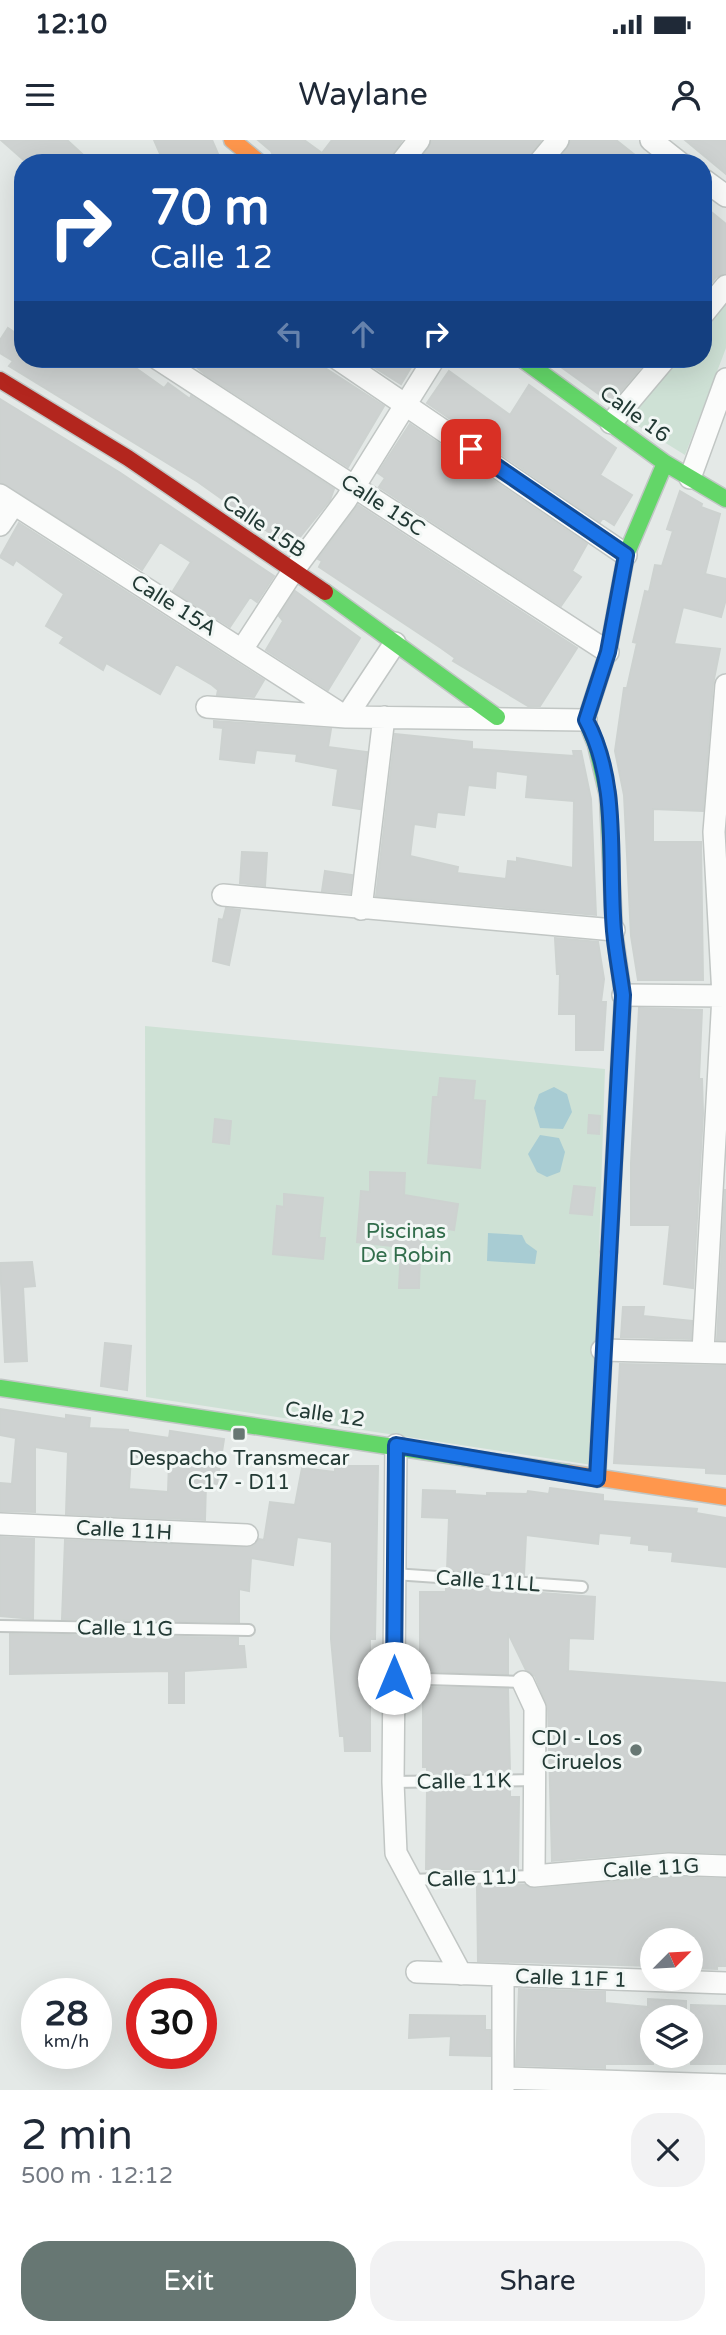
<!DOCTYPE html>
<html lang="en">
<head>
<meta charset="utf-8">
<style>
	body { margin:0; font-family:"Varela Round",sans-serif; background:#f2f2f3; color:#1f2937; height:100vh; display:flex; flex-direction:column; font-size:26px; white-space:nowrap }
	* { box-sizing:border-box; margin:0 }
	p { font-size:23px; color:#747a83 }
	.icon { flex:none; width:38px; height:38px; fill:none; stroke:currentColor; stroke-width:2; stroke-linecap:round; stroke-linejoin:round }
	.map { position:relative; height:1950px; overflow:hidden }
	.sheet { display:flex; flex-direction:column; background:#fff; flex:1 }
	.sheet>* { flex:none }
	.top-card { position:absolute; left:14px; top:14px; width:698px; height:214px; border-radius:28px; box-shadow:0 7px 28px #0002; background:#1a4fa0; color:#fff; overflow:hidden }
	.needle { width:46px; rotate:66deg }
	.buttons { position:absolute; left:640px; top:1788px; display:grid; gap:14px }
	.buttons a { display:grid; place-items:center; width:63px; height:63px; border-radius:50%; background:#fff; box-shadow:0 7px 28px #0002; font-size:35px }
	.speed { position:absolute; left:21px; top:1838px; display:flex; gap:14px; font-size:35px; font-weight:700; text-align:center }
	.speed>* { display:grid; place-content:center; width:91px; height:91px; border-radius:50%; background:#fff; box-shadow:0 7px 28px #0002; line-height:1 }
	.speed small { font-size:18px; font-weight:400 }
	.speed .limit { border:10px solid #d22; background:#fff; color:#111 }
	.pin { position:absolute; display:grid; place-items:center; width:60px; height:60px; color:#fff; margin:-30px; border-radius:14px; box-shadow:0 4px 10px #0006 }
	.me { position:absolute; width:77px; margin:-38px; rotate:0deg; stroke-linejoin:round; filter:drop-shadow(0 0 5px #0008) }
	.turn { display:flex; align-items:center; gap:24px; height:147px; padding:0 21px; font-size:32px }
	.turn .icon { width:91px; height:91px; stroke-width:2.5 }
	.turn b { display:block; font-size:49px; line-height:60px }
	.lanes { display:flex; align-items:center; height:66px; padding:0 21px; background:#0003; justify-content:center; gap:35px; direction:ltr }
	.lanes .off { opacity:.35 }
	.round { display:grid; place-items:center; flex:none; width:74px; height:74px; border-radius:28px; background:#f2f2f3 }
	.overview { display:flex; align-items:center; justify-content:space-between; height:119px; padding:0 21px }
	h1 { font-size:42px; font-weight:600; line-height:52px }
	.action { display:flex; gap:14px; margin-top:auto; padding:14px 21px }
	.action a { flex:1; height:80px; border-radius:28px; background:#677773; color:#fff; font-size:28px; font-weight:600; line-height:80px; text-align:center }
	.action a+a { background:#f2f2f3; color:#1f2937 }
	.status { display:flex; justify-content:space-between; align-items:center; height:49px; padding:0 35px; background:#fff; direction:ltr }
	.status svg { height:19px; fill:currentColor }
	header { display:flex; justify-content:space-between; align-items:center; height:91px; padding:0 21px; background:#fff; font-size:32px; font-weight:600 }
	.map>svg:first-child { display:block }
	.green { fill:#cee1d5 }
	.water { fill:#a8ccd3 }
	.building { fill:#ced2d1; stroke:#cdd2d0; stroke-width:2; fill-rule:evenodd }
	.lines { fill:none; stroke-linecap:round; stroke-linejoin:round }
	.lane-casing { stroke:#c1c6c4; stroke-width:14 }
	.street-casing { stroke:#c1c6c4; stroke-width:24 }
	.fast-casing { stroke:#c0c6c4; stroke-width:19 }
	.slow-casing { stroke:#c0c6c4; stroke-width:19 }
	.jam-casing { stroke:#c0c6c4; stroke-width:19 }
	.lane { stroke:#fbfcfb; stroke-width:10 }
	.street { stroke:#fbfcfb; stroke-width:21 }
	.fast { stroke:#63d668; stroke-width:16 }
	.slow { stroke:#ff974d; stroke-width:16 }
	.jam { stroke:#b3261e; stroke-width:16 }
	.route-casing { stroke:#114b97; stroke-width:18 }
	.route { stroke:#1a73e8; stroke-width:12 }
	.poi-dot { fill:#677773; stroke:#f2f7f5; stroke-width:2.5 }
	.labels { text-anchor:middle; stroke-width:6; stroke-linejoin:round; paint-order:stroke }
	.street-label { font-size:21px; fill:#233a35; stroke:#f2f7f5 }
	.park-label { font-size:21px; fill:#316d4b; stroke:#f2f7f5 }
	.poi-label { font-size:21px; fill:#233a35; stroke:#f2f7f5 }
</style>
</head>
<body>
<div class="status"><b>12:10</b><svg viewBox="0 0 49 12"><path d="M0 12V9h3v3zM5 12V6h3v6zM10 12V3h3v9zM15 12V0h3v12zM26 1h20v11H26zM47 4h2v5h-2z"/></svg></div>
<header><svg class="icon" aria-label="menu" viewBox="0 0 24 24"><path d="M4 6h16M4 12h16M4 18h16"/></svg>Waylane<svg class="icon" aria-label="person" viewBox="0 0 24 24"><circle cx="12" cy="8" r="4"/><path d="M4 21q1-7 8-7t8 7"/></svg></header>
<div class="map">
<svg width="726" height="1950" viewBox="0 0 726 1950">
	<rect width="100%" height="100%" fill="#e4e9e7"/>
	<path class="green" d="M 726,156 L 726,208 L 685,315 L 622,276 L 672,219 L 704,219 L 704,182 Z
		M 145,886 L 605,929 L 592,1325 L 146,1257 Z"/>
	<path class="water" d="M 554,947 L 567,954 L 572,972 L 563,989 L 540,988 L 534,968 L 539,954 Z
		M 540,995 L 559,998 L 565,1012 L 560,1032 L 547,1037 L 537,1032 L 528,1014 Z
		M 488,1093 L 522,1095 L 526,1103 L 537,1111 L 535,1124 L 487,1121 Z"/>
	<path class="building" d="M 1,0 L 67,0 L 92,23 L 27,23 Z
		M 154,0 L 212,0 L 222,23 L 164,23 Z
		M 258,0 L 304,0 L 322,13 L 332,0 L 402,0 L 388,23 L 277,23 L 271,11 Z
		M 432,0 L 541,0 L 526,23 L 418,23 Z
		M 571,0 L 616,0 L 645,23 L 556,23 Z
		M 685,0 L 726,0 L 726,34 Z
		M 704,66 L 726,84 L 726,133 L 716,137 L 704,153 Z
		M 8,188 L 23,198 L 23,219 L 123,219 L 164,248 L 168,243 L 190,259 L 191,256 L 334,349 L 330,360 L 291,408 L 198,342 L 9,226 L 13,221 L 0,213 L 0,200 Z
		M 187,219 L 311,219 L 384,266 L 348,327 L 206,235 Z
		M 361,219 L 416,219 L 401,244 Z
		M 550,219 L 648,219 L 611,263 Z
		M 449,231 L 510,275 L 529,245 L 616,308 L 600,335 L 632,355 L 614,385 L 603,378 L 600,382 L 427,263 Z
		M 0,259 L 119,332 L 274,436 L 257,462 L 250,457 L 230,487 L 173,451 L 191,422 L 160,402 L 142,430 L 0,342 Z
		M 410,284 L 587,404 L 572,431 L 581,437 L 561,466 L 379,347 L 385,338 L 378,333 Z
		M 680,351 L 702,364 L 701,367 L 720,374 L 705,434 L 726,439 L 726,459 L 721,477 L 683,467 L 674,504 L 720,509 L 713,544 L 703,671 L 653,669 L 653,702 L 701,702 L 703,840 L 638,840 L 631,796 L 624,655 L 615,611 L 624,548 L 627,548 L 637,503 L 633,502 L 645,451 L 649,452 L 655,425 L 662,426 L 673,391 L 667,389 Z
		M 358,365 L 577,508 L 540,566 L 528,566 L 453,521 L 455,518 L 441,508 L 319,427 L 322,421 L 318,419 Z
		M 19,383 L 264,540 L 254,557 L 217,555 L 218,550 L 212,545 L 176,524 L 160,554 L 106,523 L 103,530 L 60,503 L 64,497 L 46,486 L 64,454 L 16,420 L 13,425 L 0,417 Z
		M 295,451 L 360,498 L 328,550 L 266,510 L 283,481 L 279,476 Z
		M 214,581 L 331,589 L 328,607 L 367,612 L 360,669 L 333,665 L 338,629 L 296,621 L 297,614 L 256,610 L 254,623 L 220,619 L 223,588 L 214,587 Z
		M 395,594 L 472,602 L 472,609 L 574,616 L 573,611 L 581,611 L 591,659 L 596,775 L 376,756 ZM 496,631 L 528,635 L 526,657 L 574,661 L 573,728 L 517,718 L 517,722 L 508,721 L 506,739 L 457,733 L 458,727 L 410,716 L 414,684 L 435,687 L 437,672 L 464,675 L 468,645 L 495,648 Z
		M 242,712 L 267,713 L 265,746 L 240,743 Z
		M 325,731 L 352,735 L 350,753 L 322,751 Z
		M 226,768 L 240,770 L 229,825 L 213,821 L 219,779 L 223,780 Z
		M 555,798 L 598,802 L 604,839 L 601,862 L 606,862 L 603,910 L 576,910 L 576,874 L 559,874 L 560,834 L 557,834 Z
		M 639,868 L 702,870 L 699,939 L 702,939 L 703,974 L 693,1148 L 664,1144 L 670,1085 L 631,1085 L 631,1023 Z
		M 440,938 L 475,941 L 473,960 L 485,961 L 480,1028 L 428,1023 L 433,957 L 438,957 Z
		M 589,975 L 600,976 L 599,994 L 588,993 Z
		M 215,979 L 231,981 L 229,1004 L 213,1002 Z
		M 370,1032 L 405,1033 L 404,1055 L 458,1064 L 454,1090 L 421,1084 L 419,1148 L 399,1148 L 401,1107 L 357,1102 L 361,1051 L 370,1052 Z
		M 574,1046 L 595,1048 L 592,1075 L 570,1073 Z
		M 725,1049 L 726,1200 L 717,1200 Z
		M 284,1054 L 323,1058 L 319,1098 L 325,1098 L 323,1119 L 273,1114 L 277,1066 L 284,1067 Z
		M 32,1122 L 35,1146 L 23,1147 L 27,1221 L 5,1222 L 0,1123 Z
		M 623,1167 L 644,1167 L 643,1176 L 692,1181 L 691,1199 L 621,1197 Z
		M 105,1203 L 131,1206 L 127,1250 L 101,1246 Z
		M 620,1224 L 726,1226 L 725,1334 L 706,1333 L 706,1328 L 614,1323 Z
		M 0,1269 L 66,1279 L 66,1275 L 90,1278 L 89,1288 L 128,1290 L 128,1292 L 169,1298 L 170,1291 L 224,1299 L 217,1344 L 206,1342 L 205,1380 L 66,1374 L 68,1312 L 35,1307 L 35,1372 L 0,1371 L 0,1343 L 12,1344 L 16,1298 L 0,1295 ZM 131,1316 L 169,1322 L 168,1352 L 129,1349 Z
		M 335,1326 L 378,1326 L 375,1499 L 370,1499 L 370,1611 L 345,1611 L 344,1596 L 340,1596 L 331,1499 L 332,1402 L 297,1397 L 293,1425 L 251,1418 L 249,1451 L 239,1449 L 239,1482 L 62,1479 L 65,1400 L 252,1407 L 259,1399 L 264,1400 L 270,1362 L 295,1365 L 302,1328 L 335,1332 Z
		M 550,1348 L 603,1355 L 603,1361 L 697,1369 L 696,1373 L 726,1378 L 726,1427 L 672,1421 L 673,1412 L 649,1410 L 649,1405 L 631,1403 L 632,1396 L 599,1393 L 598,1404 L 526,1395 L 524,1435 L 447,1430 L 449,1378 L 422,1377 L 423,1350 L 455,1351 L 455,1354 L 487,1356 L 487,1353 L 527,1354 L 528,1351 L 549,1354 Z
		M 0,1397 L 34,1399 L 33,1479 L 0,1476 Z
		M 446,1446 L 595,1457 L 593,1499 L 569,1498 L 568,1531 L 726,1543 L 726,1713 L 668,1711 L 552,1721 L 548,1568 L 535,1536 L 526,1530 L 508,1493 L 508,1534 L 423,1531 L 423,1526 L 420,1526 L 420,1452 L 446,1452 Z
		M 10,1494 L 238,1498 L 238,1506 L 244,1506 L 246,1527 L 184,1531 L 184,1563 L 169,1563 L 169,1531 L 10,1534 Z
		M 423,1547 L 508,1549 L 510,1632 L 427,1634 L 427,1627 L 423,1627 Z
		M 510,1648 L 510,1657 L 519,1657 L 518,1729 L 426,1729 L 427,1649 Z
		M 669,1737 L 726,1739 L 726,1826 L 717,1826 L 717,1829 L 691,1828 L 691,1801 L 653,1801 L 652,1826 L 478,1821 L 477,1746 L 525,1745 L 535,1749 Z
		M 519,1849 L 605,1852 L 605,1863 L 648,1867 L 648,1859 L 686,1861 L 686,1878 L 653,1878 L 653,1924 L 605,1924 L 605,1928 L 516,1925 Z
		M 691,1865 L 726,1866 L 726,1924 L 691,1924 Z
		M 410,1875 L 485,1876 L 485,1890 L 490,1890 L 490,1916 L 450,1915 L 451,1896 L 409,1898 Z"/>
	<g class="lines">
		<defs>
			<path id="lane" d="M 394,1434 L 582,1447
				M 0,1486 L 249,1490
				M 394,1538 L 523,1542
				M 393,1642 L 536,1640
				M 409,1740 L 534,1736"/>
			<path id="street" d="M 651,0 L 680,23
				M 401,23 L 419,0
				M 539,23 L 558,0
				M 704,40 L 726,56
				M 704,173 L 726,146
				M 158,219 L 608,512
				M 338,219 L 626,415
				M 611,283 L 665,219
				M 690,338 L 726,239
				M 0,355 L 346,577 L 395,503
				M 0,385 L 14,364
				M 243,508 L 293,431 L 346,360 L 434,219
				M 207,567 L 346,577 L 586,580
				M 223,755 L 614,790
				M 361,769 L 384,577
				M 623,855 L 726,856
				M 602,1210 L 726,1213
				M 703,1211 L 723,856 L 714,692 L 726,545
				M 396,1305 L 393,1642 L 396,1713 L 461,1834
				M 0,1384 L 247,1395
				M 523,1542 L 535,1568 L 534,1736 L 669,1724 L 726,1726
				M 417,1832 L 726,1843
				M 504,1938 L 726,1945
				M 503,1950 L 503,1836"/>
			<path id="fast" d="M 522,219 L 665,323 L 726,359
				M 325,452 L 497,577
				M 609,1112 L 623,855 L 614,791 L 608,656 L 596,605 L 586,580 L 608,512 L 626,415 L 665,323
				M 0,1248 L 568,1333"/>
			<path id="slow" d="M 232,0 L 260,23
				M 568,1333 L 726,1357"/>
			<path id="jam" d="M 0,240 L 128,318 L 325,452
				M 597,1339 L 609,1112"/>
		</defs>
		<use href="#lane" class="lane-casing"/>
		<use href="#street" class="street-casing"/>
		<use href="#fast" class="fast-casing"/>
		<use href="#slow" class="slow-casing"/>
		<use href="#jam" class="jam-casing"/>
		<use href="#lane" class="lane"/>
		<use href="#street" class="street"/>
		<use href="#fast" class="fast"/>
		<use href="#slow" class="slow"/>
		<use href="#jam" class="jam"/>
	</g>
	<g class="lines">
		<defs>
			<path id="route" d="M 394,1538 L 396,1305 L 597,1339 L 623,855 C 620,833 616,812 614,791 C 608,721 620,643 586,580 L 608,512 L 626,415 L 471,309"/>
		</defs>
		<use href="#route" class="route-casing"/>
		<use href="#route" class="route"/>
	</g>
	<g class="poi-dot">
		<rect x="232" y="1287" width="14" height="14" rx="3.5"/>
		<circle cx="636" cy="1610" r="7"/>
	</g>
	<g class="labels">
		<g class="street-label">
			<text transform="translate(635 274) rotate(36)" y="7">Calle 16</text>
			<text transform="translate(383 365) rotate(33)" y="7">Calle 15C</text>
			<text transform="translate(264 386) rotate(34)" y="7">Calle 15B</text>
			<text transform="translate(174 465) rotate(32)" y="7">Calle 15A</text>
			<text transform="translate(325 1274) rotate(8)" y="7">Calle 12</text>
			<text transform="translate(124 1390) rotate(3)" y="7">Calle 11H</text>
			<text transform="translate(488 1441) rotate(4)" y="7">Calle 11LL</text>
			<text transform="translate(125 1488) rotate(1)" y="7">Calle 11G</text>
			<text transform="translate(464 1641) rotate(-1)" y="7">Calle 11K</text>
			<text transform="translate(651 1728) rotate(-3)" y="7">Calle 11G</text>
			<text transform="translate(472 1738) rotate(-2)" y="7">Calle 11J</text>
			<text transform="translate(571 1838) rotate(2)" y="7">Calle 11F 1</text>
		</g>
		<g class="park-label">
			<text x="406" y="1098">Piscinas<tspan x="406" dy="24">De Robin</tspan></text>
		</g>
		<g class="poi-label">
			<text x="239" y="1325">Despacho Transmecar<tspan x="239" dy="24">C17 - D11</tspan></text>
			<text x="622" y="1605" text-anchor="end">CDI - Los<tspan x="622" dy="24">Ciruelos</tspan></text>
		</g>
	</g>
</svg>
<div class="buttons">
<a><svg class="needle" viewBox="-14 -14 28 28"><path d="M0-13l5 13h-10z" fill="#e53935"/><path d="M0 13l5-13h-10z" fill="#747a83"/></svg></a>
<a><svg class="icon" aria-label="layers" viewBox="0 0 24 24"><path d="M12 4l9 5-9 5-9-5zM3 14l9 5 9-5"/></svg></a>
</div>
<div class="speed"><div>28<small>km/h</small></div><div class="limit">30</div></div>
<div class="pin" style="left:471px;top:309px;background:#d93025"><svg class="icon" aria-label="arrive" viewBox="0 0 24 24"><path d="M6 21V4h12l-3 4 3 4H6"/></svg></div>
<svg class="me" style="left:394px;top:1538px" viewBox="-20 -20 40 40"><circle r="19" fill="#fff"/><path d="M0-13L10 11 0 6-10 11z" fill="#1a73e8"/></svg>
<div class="top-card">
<div class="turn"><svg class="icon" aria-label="right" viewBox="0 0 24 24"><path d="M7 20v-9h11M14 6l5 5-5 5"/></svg><div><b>70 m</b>Calle 12</div></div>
<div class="lanes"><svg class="icon off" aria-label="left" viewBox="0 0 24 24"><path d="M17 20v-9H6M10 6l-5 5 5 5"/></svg><svg class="icon off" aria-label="ahead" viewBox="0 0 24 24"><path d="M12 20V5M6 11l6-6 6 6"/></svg><svg class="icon" aria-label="right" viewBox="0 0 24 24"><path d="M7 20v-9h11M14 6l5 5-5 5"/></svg></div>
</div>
</div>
<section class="sheet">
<div class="overview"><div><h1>2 min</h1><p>500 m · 12:12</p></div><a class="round"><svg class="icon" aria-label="close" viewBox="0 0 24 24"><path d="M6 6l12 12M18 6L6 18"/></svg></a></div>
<div class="action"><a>Exit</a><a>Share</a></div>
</section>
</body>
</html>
